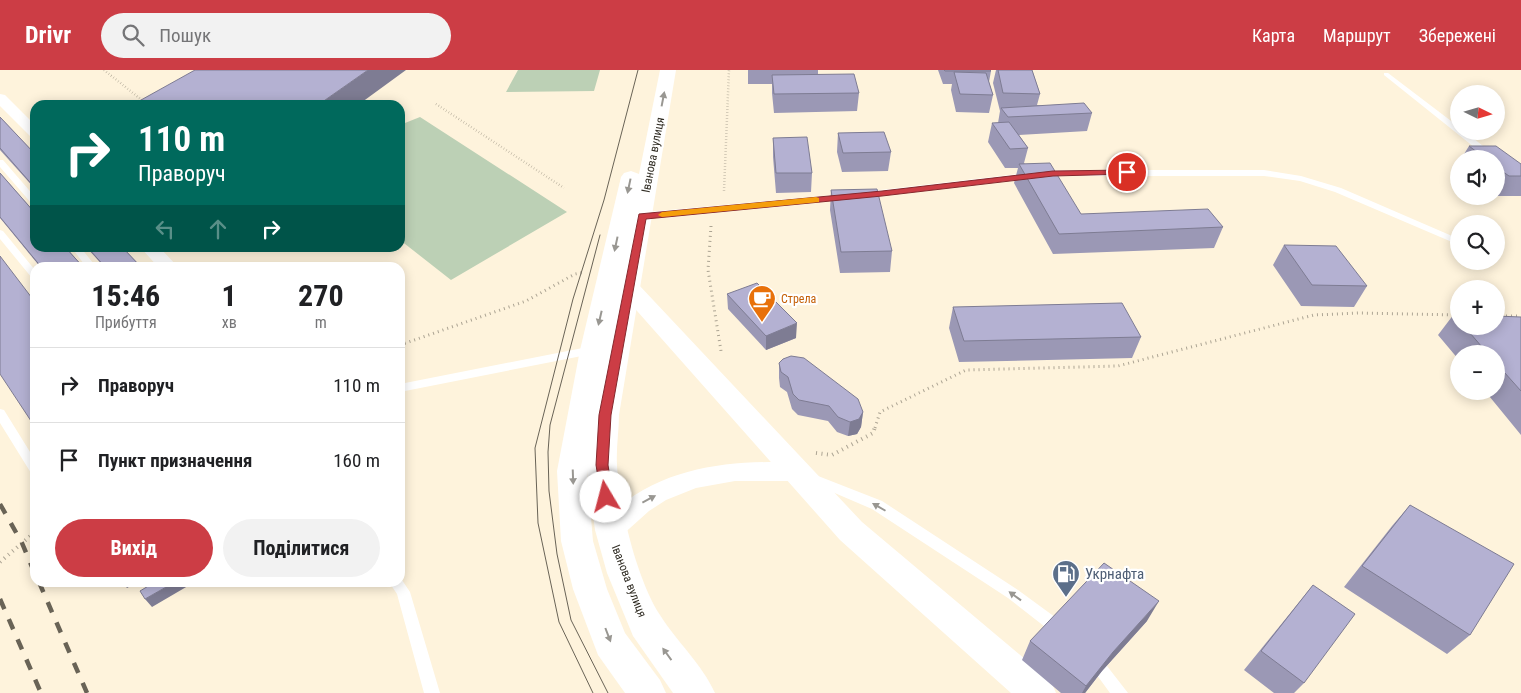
<!DOCTYPE html>
<html lang="uk">
<head>
<meta charset="utf-8">
<style>
	body { margin:0; font-family:"Roboto Condensed",sans-serif; background:#f2f2f2; color:#202124; height:100vh; display:flex; flex-direction:column; font-size:19px; white-space:nowrap }
	* { box-sizing:border-box; margin:0 }
	p { font-size:16px; color:#757577 }
	.icon { flex:none; width:28px; height:28px; fill:none; stroke:currentColor; stroke-width:2; stroke-linecap:round; stroke-linejoin:round }
	.map { position:relative; flex:1; overflow:hidden }
	.details { position:absolute; left:30px; top:192px; width:375px; height:325px; display:flex; flex-direction:column; background:#fff; border-radius:15px; box-shadow:0 2px 12px #0003 }
	.details>* { flex:none }
	.hud { position:absolute; left:30px; top:30px; width:375px; height:152px; border-radius:15px; box-shadow:0 2px 12px #0003; background:#00695c; color:#fff; overflow:hidden }
	.needle { width:32px; rotate:95deg }
	.tools { position:absolute; left:1450px; top:15px; display:grid; gap:10px }
	.tools a { display:grid; place-items:center; width:55px; height:55px; border-radius:50%; background:#fff; box-shadow:0 2px 12px #0003; font-size:25px }
	.pin { position:absolute; display:grid; place-items:center; width:42px; height:42px; color:#fff; margin:-21px; border:2px solid #fff; border-radius:50%; box-shadow:0 1px 5px #0007 }
	.me { position:absolute; width:55px; margin:-28px; rotate:352deg; stroke-linejoin:round; filter:drop-shadow(0 0 4px #0008) }
	.turn { display:flex; align-items:center; gap:18px; height:105px; padding:0 25px; font-size:22px }
	.turn .icon { width:65px; height:65px; stroke-width:2.5 }
	.turn b { display:block; font-size:35px; line-height:42px }
	.lanes { display:flex; align-items:center; height:48px; padding:0 25px; background:#0003; justify-content:center; gap:25px; direction:ltr }
	.lanes .off { opacity:.35 }
	.eta { display:flex; justify-content:space-evenly; align-items:center; height:85px; text-align:center }
	.eta b { font-size:30px; font-weight:700; line-height:35px }
	.primary-button { display:flex; gap:10px; margin-top:auto; padding:10px 25px }
	.primary-button a { flex:1; height:58px; border-radius:30px; background:#cc3d45; color:#fff; font-size:20px; font-weight:700; line-height:58px; text-align:center }
	.primary-button a+a { background:#f2f2f2; color:#202124 }
	ul { padding:0; list-style:none }
	li { display:flex; align-items:center; gap:15px; height:75px; padding:0 25px; border-top:1px solid #e0e0e0 }
	li div { flex:1 }
	li b { display:block; font-size:19px }
	li em { font-style:normal }
	header { display:flex; align-items:center; gap:30px; box-sizing:border-box; height:70px; padding:0 25px; background:#cc3d45; color:#fff }
	header strong { font-size:24px }
	nav { display:flex; gap:28px; margin-inline-start:auto; font-size:18px }
	.search { width:350px; height:45px; background:#f2f2f2; display:flex; align-items:center; gap:12px; box-sizing:border-box; padding:0 18px; border-radius:28px; color:#757577; font-size:19px }
	.map>svg:first-child { display:block }
	.green { fill:#bcd0b5 }
	.lines { fill:none; stroke-linecap:round; stroke-linejoin:round }
	.path-far2 { stroke:#aca493; stroke-width:2.5; stroke-dasharray:0.5 2.5; stroke-linecap:butt }
	.path-far1 { stroke:#aca493; stroke-width:3; stroke-dasharray:1 4; stroke-linecap:butt }
	.path { stroke:#aca493; stroke-width:4; stroke-dasharray:1 4.5; stroke-linecap:butt }
	.service { fill:#fff; fill-rule:evenodd }
	.minor { fill:#fff; fill-rule:evenodd }
	.tertiary { fill:#fff; fill-rule:evenodd }
	.secondary { fill:#fff; fill-rule:evenodd }
	.tram { stroke:#696356; stroke-width:1 }
	.rail { stroke:#696356; stroke-width:4.5; stroke-dasharray:11 11; stroke-linecap:butt }
	.wall { fill:#9b98b5 }
	.shaded-wall { fill:#7e7c93 }
	.building { fill:#b4b1d2; stroke:#7e7c93 }
	.oneway { fill:#999792 }
	.route { fill:#cc3d45; stroke:#85282d }
	.slow { fill:#f59e0b }
	.labels { text-anchor:middle; stroke-width:4.5; stroke-linejoin:round; paint-order:stroke }
	.street-label { font-size:12px; fill:#332f26; stroke:#fff }
	.food-label { font-size:12px; fill:#c56008; stroke:#fff; text-anchor:start }
	.near-service-label { font-size:15px; fill:#4e5e75; stroke:#fff; text-anchor:start }
</style>
</head>
<body>
<header>
<strong>Drivr</strong>
<div class="search"><svg class="icon" aria-label="search" viewBox="0 0 24 24"><circle cx="10" cy="10" r="6"/><path d="M15 15l6 6"/></svg>Пошук</div>
<nav><a>Карта</a><a>Маршрут</a><a>Збережені</a></nav>
</header>
<div class="map">
<svg width="1521" height="623" viewBox="0 0 1521 623">
	<rect width="100%" height="100%" fill="#fef3dc"/>
	<path class="green" d="M 518,0 L 600,0 L 594,21 L 506,22 Z
		M 420,47 L 567,142 L 451,210 L 400,170 L 400,55 Z"/>
	<g class="lines">
		<path class="path-far2" d="M 104,0 L 143,31
			M 436,34 L 564,118
			M 724,121 L 729,0"/>
		<path class="path-far1" d="M 711,156 L 708,200 L 721,281
			M 1496,246 L 1521,246
			M 400,275 L 526,231 L 575,204 L 585,202
			M 875,358 L 880,342 L 966,300 L 1118,296 L 1314,245 L 1359,243 L 1459,245"/>
		<path class="path" d="M 816,383 L 832,385 L 873,363 L 875,357
			M 0,492 L 35,462"/>
		<path class="service" d="M 1384,3 L 1388,3 L 1459,57 L 1459,61 L 1464,61 L 1497,87 L 1497,91 L 1496,89 L 1489,89 L 1384,5 Z
			M 0,90 L 3,90 L 35,127 L 35,135 L 32,134 L 0,97 Z
			M 1053,100 L 1264,100 L 1301,106 L 1341,118 L 1459,169 L 1459,175 L 1335,122 L 1300,111 L 1264,106 L 1053,106 L 863,128 L 859,125 L 863,122 Z
			M 845,124 L 849,127 L 848,129 L 636,149 L 632,146 L 636,143 Z
			M 0,160 L 3,161 L 35,200 L 35,209 L 32,208 L 0,169 Z
			M 72,178 L 81,178 L 97,198 L 87,198 Z
			M 593,276 L 597,277 L 598,280 L 597,283 L 400,322 L 400,314 Z
			M 0,339 L 4,340 L 35,390 L 35,405 L 31,403 L 0,353 Z
			M 813,404 L 882,431 L 1018,520 L 1059,550 L 1061,555 L 1059,560 L 1054,562 L 1049,560 L 1008,528 L 872,439 L 809,412 L 807,409 L 809,406 Z
			M 400,507 L 410,522 L 440,623 L 424,623 L 397,524 L 389,512 L 400,512 Z
			M 1102,594 L 1107,596 L 1128,623 L 1110,623 L 1094,601 L 1097,596 Z"/>
		<path class="minor" d="M 0,24 L 5,25 L 35,55 L 35,67 L 30,66 L 0,36 Z
			M 141,178 L 160,178 L 179,198 L 159,198 Z
			M 775,392 L 796,393 L 804,396 L 808,402 L 804,408 L 796,411 L 735,411 L 696,418 L 666,430 L 649,441 L 620,467 L 611,470 L 602,467 L 598,460 C 603,450 611,444 619,437 C 663,400 720,392 775,392 Z"/>
		<path class="tertiary" d="M 630,212 L 638,214 L 862,452 L 1051,611 L 1056,623 L 1011,623 L 840,470 L 622,224 L 618,219 L 622,214 Z"/>
		<path class="secondary" d="M 660,0 L 676,0 L 619,345 C 619,361 616,378 617,395 C 619,436 637,510 660,545 C 677,572 702,594 715,623 L 673,623 L 633,566 L 607,503 L 595,460 L 587,400 L 593,471 L 607,519 L 625,563 L 660,610 L 666,623 L 625,623 L 598,585 L 573,519 L 561,471 L 557,401 L 580,280 L 621,107 L 624,103 L 631,101 L 639,104 Z"/>
		<path class="tram" d="M 600,165 L 550,355 L 548,382 L 549,421 L 557,484 L 571,550 L 608,623
			M 593,623 L 559,552 L 538,453 L 535,378 L 573,229 L 604,130 L 638,0"/>
		<path class="rail" d="M 0,434 L 22,473 L 35,504
			M 39,512 L 87,623
			M 0,529 L 41,623"/>
	</g>
	<path class="wall" d="M 748,0 L 818,0 L 818,4 L 859,23 L 857,41 L 774,43 L 772,23 L 772,14 L 748,14 Z
		M 938,0 L 990,0 L 991,1 L 989,12 L 993,25 L 989,43 L 956,42 L 951,20 L 952,14 L 943,14 Z
		M 996,0 L 1032,0 L 1040,24 L 1037,35 L 1092,43 L 1087,61 L 1019,65 L 1028,78 L 1024,93 L 1081,144 L 1223,157 L 1214,178 L 1053,184 L 1014,113 L 1018,98 L 1005,98 L 988,72 L 992,53 L 998,53 L 1000,41 L 993,13 Z
		M 0,47 L 35,84 L 35,119 L 0,80 Z
		M 838,63 L 891,82 L 888,101 L 842,102 L 837,82 Z
		M 773,68 L 812,103 L 811,122 L 776,123 L 773,87 Z
		M 1469,76 L 1521,94 L 1521,126 L 1496,126 L 1496,89 L 1461,89 Z
		M 0,103 L 84,198 L 41,198 L 0,148 Z
		M 831,120 L 892,181 L 890,202 L 840,203 L 830,140 Z
		M 1284,175 L 1367,216 L 1354,237 L 1301,236 L 1273,195 Z
		M 87,178 L 123,178 L 142,198 L 105,198 Z
		M 727,224 L 796,268 L 766,280 L 728,239 Z
		M 953,237 L 1141,267 L 1132,288 L 959,292 L 949,258 Z
		M 1454,244 L 1459,245 L 1459,256 L 1496,256 L 1521,247 L 1521,365 L 1485,321 L 1496,321 L 1496,284 L 1459,284 L 1459,290 L 1438,265 Z
		M 779,293 L 863,342 L 861,357 L 857,364 L 848,366 L 837,362 L 828,351 L 798,345 L 792,339 L 787,322 L 780,317 L 779,308 Z
		M 1410,435 L 1470,565 L 1447,584 L 1344,517 L 1392,456 Z
		M 1313,515 L 1304,613 L 1294,623 L 1274,623 L 1244,600 Z
		M 1147,551 L 1102,601 L 1085,623 L 1061,623 L 1022,590 L 1030,571 Z"/>
	<path class="shaded-wall" d="M 368,0 L 406,0 L 358,35 L 318,35 Z
		M 797,253 L 796,268 L 766,280 L 766,266 Z
		M 863,342 L 861,357 L 857,364 L 848,366 L 850,352 Z
		M 122,512 L 138,512 L 127,518 Z
		M 175,512 L 193,513 L 152,537 L 145,529 Z
		M 1159,531 L 1147,551 L 1102,601 L 1085,623 L 1082,623 L 1086,616 L 1113,582 Z"/>
	<path class="building" d="M 195,0 L 368,0 L 318,35 L 132,35 Z
		M 944,0 L 990,0 L 991,1 L 945,1 Z
		M 998,0 L 1032,0 L 1040,24 L 1003,23 Z
		M 954,2 L 986,3 L 993,25 L 960,24 Z
		M 854,4 L 859,23 L 774,24 L 772,5 Z
		M 1084,33 L 1092,43 L 1008,47 L 1001,38 Z
		M 0,47 L 35,84 L 35,118 L 0,78 Z
		M 1009,52 L 1028,78 L 1010,79 L 992,53 Z
		M 884,62 L 891,82 L 843,83 L 838,63 Z
		M 807,67 L 812,103 L 776,103 L 773,68 Z
		M 1469,76 L 1496,76 L 1521,94 L 1521,106 L 1509,106 L 1496,97 L 1496,89 L 1486,89 Z
		M 1050,93 L 1081,144 L 1208,139 L 1223,157 L 1059,164 L 1019,94 Z
		M 0,103 L 35,143 L 35,178 L 66,178 L 84,198 L 42,198 L 0,147 Z
		M 877,119 L 892,181 L 841,182 L 831,120 Z
		M 1284,175 L 1336,176 L 1367,216 L 1312,215 Z
		M 88,178 L 123,178 L 142,198 L 106,198 Z
		M 0,186 L 35,232 L 35,357 L 0,304 Z
		M 757,213 L 797,253 L 766,266 L 727,224 Z
		M 1122,233 L 1141,267 L 964,271 L 953,237 Z
		M 1454,244 L 1459,245 L 1459,250 Z
		M 1496,246 L 1521,247 L 1521,321 L 1496,293 L 1496,284 L 1488,284 L 1464,256 L 1496,256 Z
		M 791,286 L 804,288 L 858,329 L 863,342 L 859,349 L 850,352 L 838,347 L 829,336 L 799,330 L 793,324 L 788,307 L 781,302 L 779,293 L 783,289 Z
		M 1410,435 L 1514,494 L 1470,565 L 1362,496 Z
		M 1104,493 L 1159,531 L 1113,582 L 1086,616 L 1030,571 Z
		M 155,512 L 175,512 L 145,529 L 140,521 Z
		M 1313,515 L 1355,544 L 1304,613 L 1261,581 Z"/>
	<defs><path id="oneway-solid" d="M-6-.8H1V-3.2L6.5 0L1 3.2V.8H-6Z" transform="scale(1.25)"/></defs>
	<g class="oneway">
		<use href="#oneway-solid" transform="translate(663 29) rotate(-79)"/>
		<use href="#oneway-solid" transform="translate(629 116) rotate(102)"/>
		<use href="#oneway-solid" transform="translate(616 174) rotate(102)"/>
		<use href="#oneway-solid" transform="translate(600 248) rotate(103)"/>
		<use href="#oneway-solid" transform="translate(573 407) rotate(88)"/>
		<use href="#oneway-solid" transform="translate(649 429) rotate(-28)"/>
		<use href="#oneway-solid" transform="translate(879 437) rotate(-150)"/>
		<use href="#oneway-solid" transform="translate(1015 526) rotate(-144)"/>
		<use href="#oneway-solid" transform="translate(608 565) rotate(69)"/>
		<use href="#oneway-solid" transform="translate(667 584) rotate(-126)"/>
	</g>
	<path class="route" d="M 1127,100 L 1132,102 L 1130,104 L 1053,106 L 882,126 L 646,149 L 611,345 L 608,395 L 613,427 L 611,431 L 606,433 L 602,431 L 596,395 L 599,345 L 639,144 L 882,121 L 1053,101 Z"/>
	<path class="slow" d="M 816,127 L 819,128 L 819,132 L 662,147 L 658,145 L 662,142 Z"/>
	<defs>
		<symbol id="cafe-pin" viewBox="-11 -11 22 30"><path d="M0 17L-7.5 6A9.5 9.5 0 1 1 7.5 6Z" fill="#e8710a" stroke="#fff"/><path d="M-5.5-4.5H6V0H3Q3 3.5 0 3.5H-2.5Q-5.5 3.5-5.5 0ZM3-3.2v2h1.7v-2ZM-6 4.5H4V6H-6Z" fill="#fff"/></symbol>
		<symbol id="fuel-pin" viewBox="-11 -11 22 30"><path d="M0 17L-7.5 6A9.5 9.5 0 1 1 7.5 6Z" fill="#5c6f8a" stroke="#fff"/><path d="M-5.5-6h7V0h2V4h1.3V-2.5L3-4.5l.8-.8L6-3V5H2.5V1h-1V6h-7ZM-4.2-4.7v3.2H.2V-4.7Z" fill="#fff"/></symbol>
	</defs>
	<g fill-rule="evenodd">
		<use href="#cafe-pin" x="746" y="213" width="32" height="43"/>
		<use href="#fuel-pin" x="1050" y="488" width="32" height="43"/>
	</g>
	<g class="labels">
		<g class="street-label">
			<text transform="translate(653 85) rotate(-79)" y="4">Іванова вулиця</text>
			<text transform="translate(629 511) rotate(69)" y="4">Іванова вулиця</text>
		</g>
		<g class="food-label">
			<text x="781" y="233">Стрела</text>
		</g>
		<g class="near-service-label">
			<text x="1085" y="509">Укрнафта</text>
		</g>
	</g>
</svg>
<div class="tools">
<a><svg class="needle" viewBox="-14 -14 28 28"><path d="M0-13l5 13h-10z" fill="#e53935"/><path d="M0 13l5-13h-10z" fill="#757577"/></svg></a>
<a><svg class="icon" aria-label="sound" viewBox="0 0 24 24"><path d="M4 9h4l5-4v14l-5-4H4zM17 9q2 3 0 6"/></svg></a>
<a><svg class="icon" aria-label="search" viewBox="0 0 24 24"><circle cx="10" cy="10" r="6"/><path d="M15 15l6 6"/></svg></a>
<a>+</a>
<a>−</a>
</div>
<div class="pin" style="left:1127px;top:102px;background:#d93025"><svg class="icon" aria-label="arrive" viewBox="0 0 24 24"><path d="M6 21V4h12l-3 4 3 4H6"/></svg></div>
<svg class="me" style="left:606px;top:427px" viewBox="-20 -20 40 40"><circle r="19" fill="#fff"/><path d="M0-13L10 11 0 6-10 11z" fill="#cc3d45"/></svg>
<div class="hud">
<div class="turn"><svg class="icon" aria-label="right" viewBox="0 0 24 24"><path d="M7 20v-9h11M14 6l5 5-5 5"/></svg><div><b>110 m</b>Праворуч</div></div>
<div class="lanes"><svg class="icon off" aria-label="left" viewBox="0 0 24 24"><path d="M17 20v-9H6M10 6l-5 5 5 5"/></svg><svg class="icon off" aria-label="ahead" viewBox="0 0 24 24"><path d="M12 20V5M6 11l6-6 6 6"/></svg><svg class="icon" aria-label="right" viewBox="0 0 24 24"><path d="M7 20v-9h11M14 6l5 5-5 5"/></svg></div>
</div>
<section class="details">
<div class="eta">
<div><b>15:46</b><p>Прибуття</p></div>
<div><b>1</b><p>хв</p></div>
<div><b>270</b><p>m</p></div>
</div>
<ul>
<li><svg class="icon" aria-label="right" viewBox="0 0 24 24"><path d="M7 20v-9h11M14 6l5 5-5 5"/></svg><div><b>Праворуч</b></div><em>110 m</em></li>
<li><svg class="icon" aria-label="arrive" viewBox="0 0 24 24"><path d="M6 21V4h12l-3 4 3 4H6"/></svg><div><b>Пункт призначення</b></div><em>160 m</em></li>
</ul>
<div class="primary-button"><a>Вихід</a><a>Поділитися</a></div>
</section>
</div>
</body>
</html>
